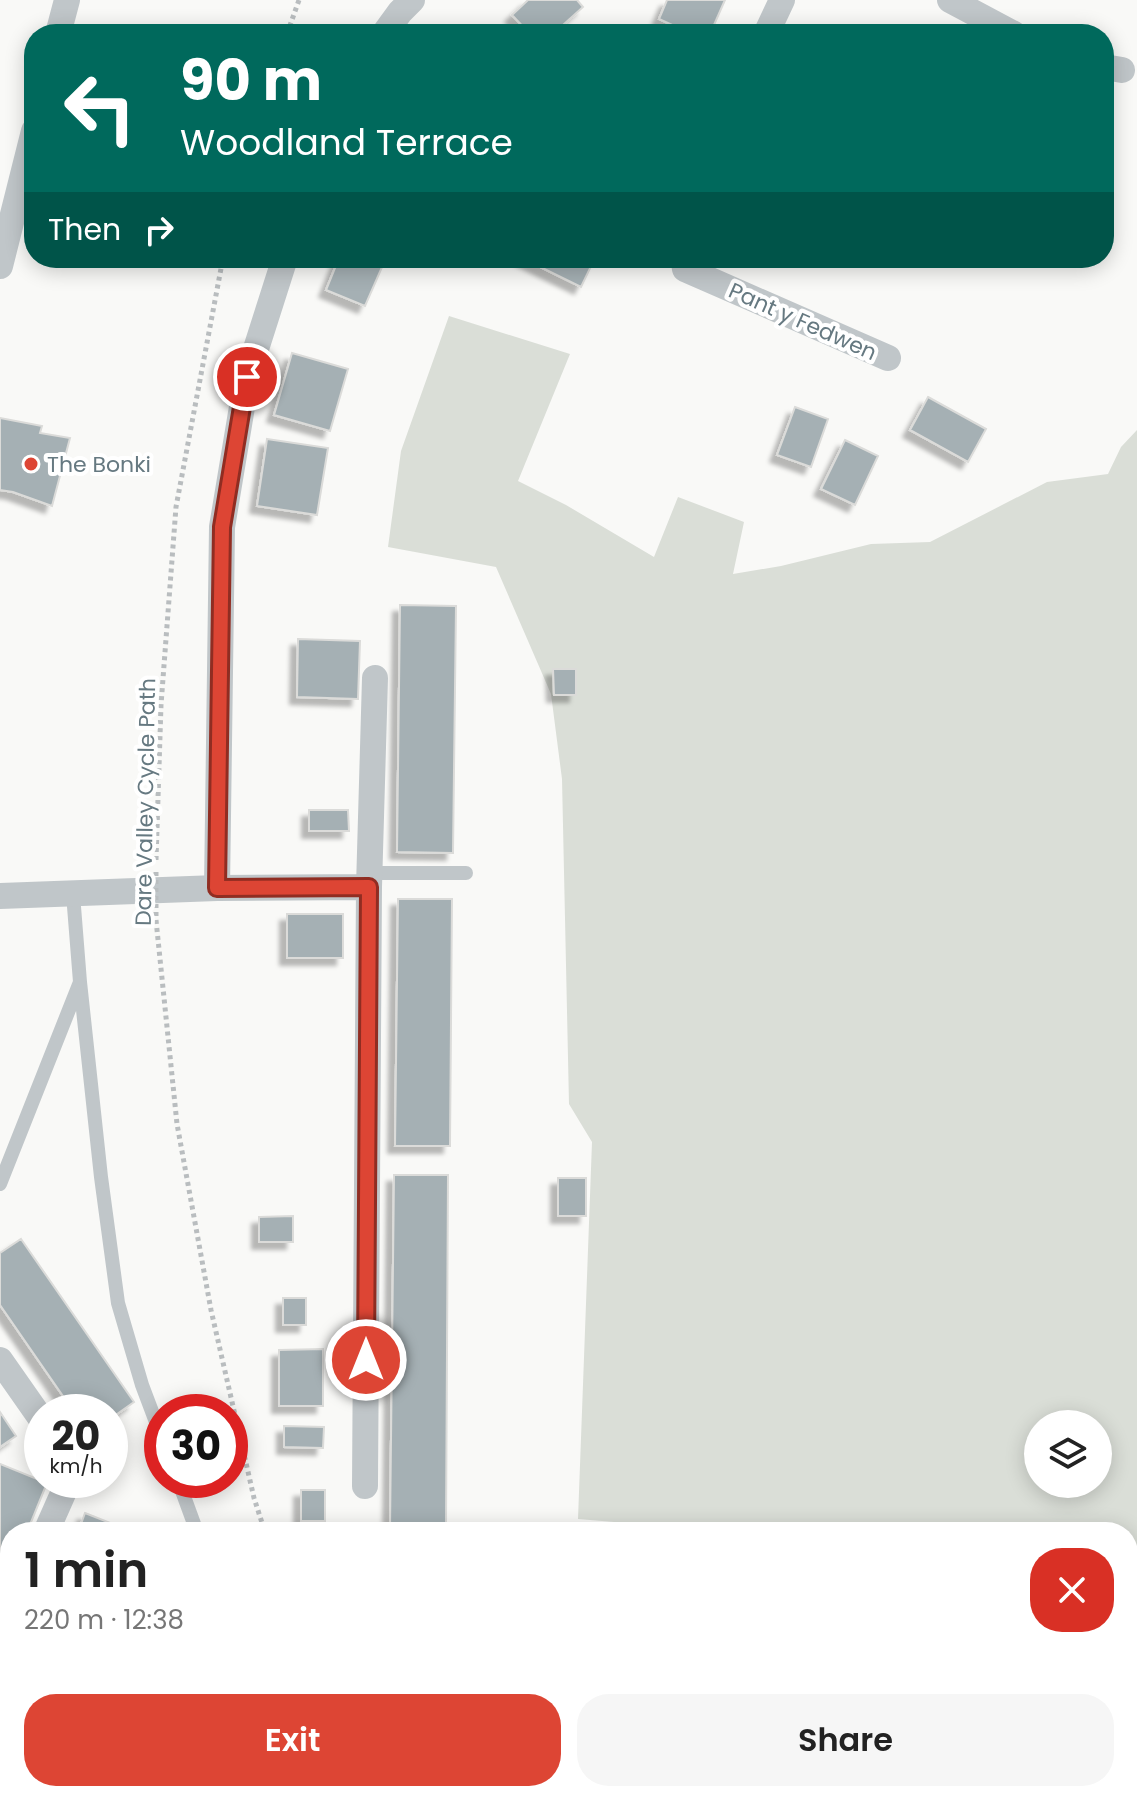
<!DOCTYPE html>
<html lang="en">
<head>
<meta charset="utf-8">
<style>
	body { margin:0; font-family:Poppins,sans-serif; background:#f6f6f6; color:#222; height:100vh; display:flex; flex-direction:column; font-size:30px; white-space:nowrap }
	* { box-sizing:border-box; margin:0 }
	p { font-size:26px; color:#767676 }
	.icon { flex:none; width:44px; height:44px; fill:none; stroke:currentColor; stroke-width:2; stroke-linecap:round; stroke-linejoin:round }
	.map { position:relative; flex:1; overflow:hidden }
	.drawer { position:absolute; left:0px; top:1522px; width:1138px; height:280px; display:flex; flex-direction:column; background:#fff; border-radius:32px 32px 0 0; box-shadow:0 4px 20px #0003 }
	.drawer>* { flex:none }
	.banner { position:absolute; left:24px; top:24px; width:1090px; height:244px; border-radius:32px; box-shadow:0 4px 20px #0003; background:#00695c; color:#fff; overflow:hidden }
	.controls { position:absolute; left:1024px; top:1410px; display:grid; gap:16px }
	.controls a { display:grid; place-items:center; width:88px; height:88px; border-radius:50%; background:#fff; box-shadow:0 4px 20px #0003; font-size:40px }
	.speed { position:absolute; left:24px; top:1394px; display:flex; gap:16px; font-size:40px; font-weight:700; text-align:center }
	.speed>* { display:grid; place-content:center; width:104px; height:104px; border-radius:50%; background:#fff; box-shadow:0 4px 20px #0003; line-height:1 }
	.speed small { font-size:20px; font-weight:400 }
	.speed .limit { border:12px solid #d22; background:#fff; color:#111 }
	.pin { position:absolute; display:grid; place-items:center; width:68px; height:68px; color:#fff; margin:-34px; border:4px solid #fff; border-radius:50%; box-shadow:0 2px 8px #0007 }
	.me { position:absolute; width:88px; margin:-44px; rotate:0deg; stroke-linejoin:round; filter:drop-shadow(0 0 6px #0008) }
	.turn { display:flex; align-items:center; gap:28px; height:168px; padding:0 24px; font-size:36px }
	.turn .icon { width:104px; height:104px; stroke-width:2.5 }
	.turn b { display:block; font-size:56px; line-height:68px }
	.then { display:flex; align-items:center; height:76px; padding:0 24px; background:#0003; gap:16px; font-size:30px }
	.round { display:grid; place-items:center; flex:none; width:84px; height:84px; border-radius:32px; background:#f6f6f6 }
	.summary { display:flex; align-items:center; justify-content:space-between; height:136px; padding:0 24px }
	h1 { font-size:48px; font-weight:600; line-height:60px }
	.action { display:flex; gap:16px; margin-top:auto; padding:16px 24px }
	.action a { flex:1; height:92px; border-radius:32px; background:#dd4534; color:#fff; font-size:32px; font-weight:600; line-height:92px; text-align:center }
	.action a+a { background:#f6f6f6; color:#222 }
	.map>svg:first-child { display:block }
	.green { fill:#daded7; fill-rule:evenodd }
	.building { fill:#a5b0b4; stroke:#dbdbd9; stroke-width:2; filter:url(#shadow) }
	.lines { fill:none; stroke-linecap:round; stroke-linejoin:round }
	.path { stroke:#b9bdbf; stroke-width:5; stroke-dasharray:4 4; stroke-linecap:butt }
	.lane { stroke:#c0c6c9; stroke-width:14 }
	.street { stroke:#c0c6c9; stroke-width:26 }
	.path-bridge { stroke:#b9bdbf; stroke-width:5; stroke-dasharray:4 4; stroke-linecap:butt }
	.route-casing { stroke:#902d22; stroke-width:20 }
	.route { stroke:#dd4534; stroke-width:14 }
	.poi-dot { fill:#dd4534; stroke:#fff; stroke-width:3 }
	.labels { text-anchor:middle; stroke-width:8; stroke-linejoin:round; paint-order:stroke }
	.street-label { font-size:22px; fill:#667981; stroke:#fff }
	.poi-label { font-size:22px; fill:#667981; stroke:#fff; text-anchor:start }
</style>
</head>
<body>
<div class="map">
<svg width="1137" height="1802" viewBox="0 0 1137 1802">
	<defs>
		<filter id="shadow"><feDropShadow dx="-7" dy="7" stdDeviation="2" flood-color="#0004"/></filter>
	</defs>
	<rect width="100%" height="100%" fill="#f9f9f7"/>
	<path class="green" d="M 449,316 L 570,354 L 518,481 L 566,505 L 654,557 L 678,497 L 744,522 L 733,574 L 781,566 L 871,544 L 930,542 L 1047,482 L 1108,474 L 1121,447 L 1137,430 L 1137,1802 L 1007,1802 L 1004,1792 L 1128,1792 L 1128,1532 L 734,1532 L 578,1519 L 592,1142 L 569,1104 L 562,779 L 551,694 L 496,567 L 388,547 L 401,451 ZM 1038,1424 L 1098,1424 L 1098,1484 L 1038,1484 Z"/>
	<path class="building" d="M 528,0 L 577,0 L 583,7 L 553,34 L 530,34 L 512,15 Z
		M 667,0 L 725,0 L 710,34 L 692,34 L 659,19 Z
		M 339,258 L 386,258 L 365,306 L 326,290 Z
		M 522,258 L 595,258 L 581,287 Z
		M 292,353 L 348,369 L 330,431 L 274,415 Z
		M 928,397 L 986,429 L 968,462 L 910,430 Z
		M 795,407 L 828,419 L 811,467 L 777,455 Z
		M 0,418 L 42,426 L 40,433 L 70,438 L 52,506 L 13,492 L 0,490 Z
		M 267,439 L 328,448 L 317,515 L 257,506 Z
		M 845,440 L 878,456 L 855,505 L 821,489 Z
		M 400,605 L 456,606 L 453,853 L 397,852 Z
		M 298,639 L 360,641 L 358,699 L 297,697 Z
		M 553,669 L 576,669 L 576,695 L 554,695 Z
		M 309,810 L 348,810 L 349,831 L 309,831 Z
		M 398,899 L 452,899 L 450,1146 L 395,1146 Z
		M 287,914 L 343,914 L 343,958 L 287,958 Z
		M 394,1175 L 448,1175 L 446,1528 L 390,1529 Z
		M 558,1178 L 586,1178 L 586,1216 L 558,1216 Z
		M 293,1216 L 293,1242 L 259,1242 L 259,1217 Z
		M 21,1239 L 134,1402 L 110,1419 L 110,1412 L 74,1412 L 0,1305 L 0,1253 Z
		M 283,1298 L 306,1298 L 306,1325 L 283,1325 Z
		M 323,1349 L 323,1406 L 279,1406 L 279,1350 Z
		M 0,1412 L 16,1436 L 0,1447 Z
		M 284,1426 L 324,1427 L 323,1448 L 284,1447 Z
		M 0,1464 L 47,1483 L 27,1532 L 10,1532 L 10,1573 L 0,1598 Z
		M 301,1490 L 325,1490 L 325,1521 L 301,1521 Z
		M 85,1513 L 133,1532 L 78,1532 Z
		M 8,1703 L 10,1704 L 10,1727 L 0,1723 Z
		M 10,1766 L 10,1789 L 2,1786 Z
		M 17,1792 L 57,1792 L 53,1802 L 42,1802 Z
		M 83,1792 L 112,1792 L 108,1802 L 79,1802 Z"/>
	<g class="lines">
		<path class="path" d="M 287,34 L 299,0
			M 156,860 L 161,705 L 176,507 L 223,258
			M 156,920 L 177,1124 L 211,1310 L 254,1498 L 265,1532
			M 359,1792 L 363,1802"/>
		<path class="lane" d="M 370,873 L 466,873
			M 80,982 L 101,1177 L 118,1303 L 142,1385 L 162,1438
			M 0,1184 L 80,982 L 73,894
			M 178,1480 L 197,1532
			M 0,1734 L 10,1738
			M 141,1792 L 165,1802"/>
		<path class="street" d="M 950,0 L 1014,34
			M 58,34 L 67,0
			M 384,34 L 400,12 L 412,0
			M 766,34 L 782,0
			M 1104,67 L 1122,70
			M 683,258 L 685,269 L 888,358
			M 0,266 L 34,131
			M 217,888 L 222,527 L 247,377 L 285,258
			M 0,896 L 217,888 L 369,887
			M 0,1360 L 42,1420
			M 365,1486 L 369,887 L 375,678
			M 46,1532 L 69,1480
			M 0,1647 L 10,1622"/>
		<path class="path-bridge" d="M 156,872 L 156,920"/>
	</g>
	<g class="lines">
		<defs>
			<path id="route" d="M 247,377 L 222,527 L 217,888 L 369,887 L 366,1360"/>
		</defs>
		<use href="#route" class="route-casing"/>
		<use href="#route" class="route"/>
	</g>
	<circle class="poi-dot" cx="31" cy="464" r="8"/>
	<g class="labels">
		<g class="street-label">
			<text transform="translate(803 321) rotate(24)" y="8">Pant y Fedwen</text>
			<text transform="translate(145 802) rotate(-89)" y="8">Dare Valley Cycle Path</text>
		</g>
		<g class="poi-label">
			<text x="47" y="472">The Bonki</text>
		</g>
	</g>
</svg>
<div class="controls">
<a><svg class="icon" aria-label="layers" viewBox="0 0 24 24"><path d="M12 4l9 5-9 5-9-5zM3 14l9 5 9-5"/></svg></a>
</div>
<div class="speed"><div>20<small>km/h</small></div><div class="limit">30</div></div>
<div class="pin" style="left:247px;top:377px;background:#d93025"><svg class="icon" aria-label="arrive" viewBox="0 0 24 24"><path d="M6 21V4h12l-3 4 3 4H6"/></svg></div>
<svg class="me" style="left:366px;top:1360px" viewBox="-20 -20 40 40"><circle r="17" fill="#dd4534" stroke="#fff" stroke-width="3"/><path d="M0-11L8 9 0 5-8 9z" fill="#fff"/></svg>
<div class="banner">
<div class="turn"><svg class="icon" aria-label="left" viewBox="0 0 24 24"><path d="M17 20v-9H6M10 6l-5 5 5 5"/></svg><div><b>90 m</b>Woodland Terrace</div></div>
<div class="then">Then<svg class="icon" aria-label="right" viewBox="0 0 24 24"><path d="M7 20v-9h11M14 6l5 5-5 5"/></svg></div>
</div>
<section class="drawer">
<div class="summary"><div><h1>1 min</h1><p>220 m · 12:38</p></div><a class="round" style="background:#d93025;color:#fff"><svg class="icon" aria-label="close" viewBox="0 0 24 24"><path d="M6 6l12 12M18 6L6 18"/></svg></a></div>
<div class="action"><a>Exit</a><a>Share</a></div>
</section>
</div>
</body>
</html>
